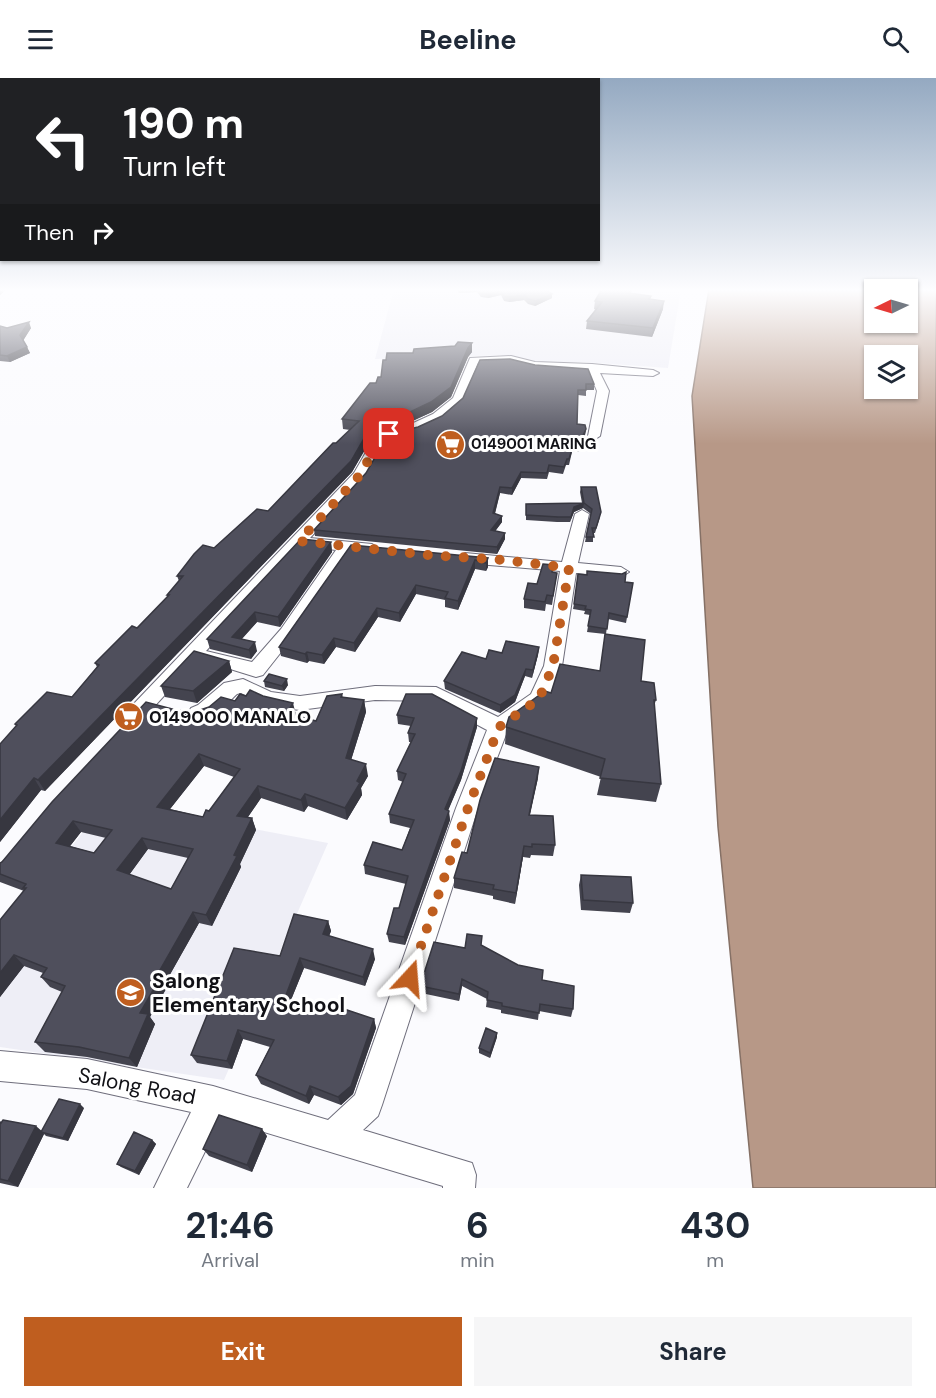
<!DOCTYPE html>
<html lang="en">
<head>
<meta charset="utf-8">
<style>
	body { margin:0; font-family:"DM Sans",sans-serif; background:#f6f6f7; color:#1f2937; height:100vh; display:flex; flex-direction:column; font-size:22px; white-space:nowrap }
	* { box-sizing:border-box; margin:0 }
	p { font-size:20px; color:#747a83 }
	.icon { flex:none; width:33px; height:33px; fill:none; stroke:currentColor; stroke-width:2; stroke-linecap:round; stroke-linejoin:round }
	.map { position:relative; height:1110px; overflow:hidden }
	.details { display:flex; flex-direction:column; background:#fff; flex:1 }
	.details>* { flex:none }
	.top-card { position:absolute; left:0px; top:0px; width:600px; height:183px; box-shadow:0 2px 4px #0004; background:#202124; color:#fff; overflow:hidden }
	.needle { width:39px; rotate:265deg }
	.buttons { position:absolute; left:864px; top:201px; display:grid; gap:12px }
	.buttons a { display:grid; place-items:center; width:54px; height:54px; border-radius:0px; background:#fff; box-shadow:0 2px 4px #0004; font-size:30px }
	.pin { position:absolute; display:grid; place-items:center; width:51px; height:51px; color:#fff; margin:-26px; border-radius:12px; box-shadow:0 3px 9px #0006 }
	.me { position:absolute; width:66px; margin:-33px; rotate:19deg; stroke-linejoin:round; filter:drop-shadow(0 0 4px #0008) }
	.turn { display:flex; align-items:center; gap:21px; height:126px; padding:0 24px; font-size:27px }
	.turn .icon { width:78px; height:78px; stroke-width:2.5 }
	.turn b { display:block; font-size:42px; line-height:51px }
	.then { display:flex; align-items:center; height:57px; padding:0 24px; background:#0003; gap:12px; font-size:22px }
	.eta { display:flex; justify-content:space-evenly; align-items:center; height:102px; text-align:center }
	.eta b { font-size:36px; font-weight:700; line-height:42px }
	.primary-button { display:flex; gap:12px; margin-top:auto; padding:12px 24px }
	.primary-button a { flex:1; height:69px; border-radius:0px; background:#bf5e1f; color:#fff; font-size:24px; font-weight:700; line-height:69px; text-align:center }
	.primary-button a+a { background:#f6f6f7; color:#1f2937 }
	header { display:flex; justify-content:space-between; align-items:center; height:78px; padding:0 24px; background:#fff; font-size:27px; font-weight:700 }
	.map>svg:first-child { display:block }
	.built { fill:#eeeef6 }
	.water { fill:#b79887; stroke:#857065; stroke-width:1.5; fill-rule:evenodd }
	.lines { fill:none; stroke-linecap:round; stroke-linejoin:round }
	.minor-casing { stroke:#6f6e7c; stroke-width:2 }
	.minor { fill:#fff; fill-rule:evenodd }
	.wall { fill:#44444f; fill-rule:evenodd }
	.shaded-wall { fill:#373740 }
	.building { fill:#4f4f5c; stroke:#373740; stroke-width:1.5; fill-rule:evenodd }
	.route { stroke:#bf5e1f; stroke-width:10; stroke-dasharray:0 18 }
	.labels { text-anchor:middle; stroke-width:6; stroke-linejoin:round; paint-order:stroke }
	.far-poi-label { font-size:15px; font-weight:bold; fill:#111116; stroke:#fff; text-anchor:start }
	.poi-label { font-size:18px; font-weight:bold; fill:#111116; stroke:#fff; text-anchor:start }
	.near-poi-label { font-size:21px; font-weight:bold; fill:#111116; stroke:#fff; text-anchor:start }
	.near-street-label { font-size:21px; fill:#111116; stroke:#fff }
</style>
</head>
<body>
<header><svg class="icon" aria-label="menu" viewBox="0 0 24 24"><path d="M4 6h16M4 12h16M4 18h16"/></svg>Beeline<svg class="icon" aria-label="search" viewBox="0 0 24 24"><circle cx="10" cy="10" r="6"/><path d="M15 15l6 6"/></svg></header>
<div class="map">
<svg width="936" height="1110" viewBox="0 0 936 1110">
	<rect width="100%" height="100%" fill="#fbfbfe"/>
	<path class="built" d="M 394,211 L 681,211 L 668,290 L 583,284 L 538,284 L 509,277 L 375,281 Z
		M 107,723 L 328,765 L 224,1002 L 0,969 L 0,861 Z"/>
	<path class="water" d="M 709,211 L 936,211 L 936,1110 L 753,1110 L 718,749 L 692,318 ZM 874,212 L 908,212 L 908,244 L 874,244 ZM 874,278 L 908,278 L 908,310 L 874,310 Z"/>
	<g class="lines">
		<defs>
			<path id="minor" d="M 511,278 L 535,284 L 592,286 L 653,292 L 659,295 L 653,298 L 600,295 L 609,313 L 600,358 L 594,362 L 588,358 L 597,313 L 589,294 L 535,290 L 511,284 L 478,285 L 462,324 L 441,342 L 417,353 L 393,359 L 380,374 L 365,400 L 310,460 L 372,466 L 380,471 L 372,476 L 351,473 L 293,559 L 263,597 L 256,599 L 198,581 L 139,645 L 132,648 L 125,645 L 122,640 L 125,635 L 354,395 L 369,369 L 385,353 L 409,347 L 433,336 L 453,320 L 470,280 ZM 303,468 L 336,472 L 281,551 L 252,584 L 206,573 Z
				M 582,432 L 589,436 L 578,485 L 621,489 L 629,494 L 621,499 L 576,495 L 562,588 L 546,626 L 507,654 L 478,730 L 382,1027 L 378,1038 L 363,1052 L 472,1085 L 476,1097 L 475,1110 L 443,1110 L 443,1108 L 221,1041 L 187,1110 L 154,1110 L 191,1034 L 87,1011 L 0,1003 L 0,973 L 87,981 L 213,1008 L 328,1042 L 355,1017 L 456,730 L 487,652 L 433,623 L 375,622 L 300,632 L 267,628 L 241,615 L 237,616 C 223,629 211,647 191,640 L 188,635 L 191,630 L 198,627 L 224,605 L 243,601 L 271,614 L 300,618 L 375,608 L 436,609 L 498,639 L 531,616 L 544,588 L 560,493 L 465,485 L 457,480 L 465,475 L 562,484 L 575,436 Z"/>
		</defs>
		<use href="#minor" class="minor-casing"/>
		<use href="#minor" class="minor"/>
	</g>
	<path class="wall" d="M 456,211 L 544,211 L 552,216 L 552,220 L 535,228 L 528,226 L 524,222 L 509,224 L 504,223 L 501,217 L 488,220 L 481,219 L 477,214 L 459,215 Z
		M 632,211 L 631,215 L 651,218 L 650,221 L 663,231 L 652,259 L 586,251 L 587,243 L 596,232 L 594,231 L 595,223 Z
		M 0,248 L 7,250 L 31,250 L 23,262 L 30,275 L 10,284 L 0,283 Z
		M 472,265 L 472,274 L 468,279 L 451,319 L 432,334 L 408,345 L 383,351 L 367,368 L 352,394 L 45,713 L 41,712 L 0,764 L 16,649 L 15,646 L 72,619 L 97,589 L 95,585 L 137,550 L 168,519 L 167,517 L 179,503 L 177,498 L 214,470 L 268,433 L 350,352 L 343,351 L 342,341 L 381,299 L 386,282 L 413,275 Z
		M 480,282 L 594,306 L 594,312 L 586,312 L 586,318 L 578,317 L 577,346 L 586,351 L 585,357 L 578,374 L 572,374 L 569,387 L 566,387 L 563,396 L 549,394 L 547,401 L 521,400 L 512,417 L 500,415 L 495,436 L 502,438 L 502,444 L 495,453 L 505,461 L 497,476 L 315,458 L 314,452 L 418,349 L 442,338 L 463,320 Z
		M 581,409 L 600,439 L 595,455 L 593,455 L 593,464 L 585,464 L 591,436 L 583,430 L 574,434 L 570,444 L 557,444 L 526,442 L 526,426 L 582,425 L 580,414 Z
		M 331,464 L 332,474 L 280,549 L 257,544 L 242,561 L 257,573 L 251,581 L 210,571 L 207,561 Z
		M 351,467 L 488,480 L 488,489 L 486,493 L 475,491 L 458,532 L 445,529 L 445,522 L 416,516 L 400,544 L 378,539 L 355,574 L 336,569 L 324,586 L 309,583 L 307,585 L 281,578 L 279,569 Z
		M 553,494 L 557,495 L 552,527 L 546,526 L 545,533 L 524,530 L 524,521 L 537,506 Z
		M 625,504 L 633,505 L 626,545 L 608,541 L 606,556 L 641,603 L 656,622 L 654,628 L 661,706 L 656,724 L 597,717 L 601,699 L 505,666 L 506,649 L 551,615 L 600,593 L 605,556 L 587,554 L 590,537 L 584,536 L 585,533 L 573,531 L 574,526 Z
		M 539,569 L 538,577 L 532,600 L 525,598 L 515,624 L 500,635 L 445,611 L 444,603 L 486,581 L 502,575 Z
		M 229,583 L 232,594 L 197,625 L 165,619 L 161,608 Z
		M 264,603 L 288,607 L 284,613 L 265,609 Z
		M 342,616 L 343,620 L 364,622 L 366,634 L 351,682 L 368,698 L 361,710 L 362,717 L 347,742 L 308,728 L 304,734 L 261,720 L 248,739 L 252,740 L 256,752 L 240,786 L 241,789 L 212,848 L 199,845 L 168,900 L 170,904 L 150,939 L 155,946 L 137,989 L 87,979 L 45,974 L 35,964 L 62,914 L 50,909 L 41,899 L 43,895 L 24,888 L 0,919 L 0,842 L 24,813 L 0,804 L 0,785 L 176,632 L 194,634 L 235,623 L 316,643 ZM 204,688 L 234,699 L 209,733 L 203,739 L 170,731 ZM 81,754 L 106,760 L 94,775 L 70,768 ZM 148,771 L 188,780 L 171,811 L 129,797 Z
		M 397,637 L 477,640 L 477,649 L 461,702 L 448,732 L 450,742 L 405,867 L 389,864 L 387,856 L 399,830 L 406,806 L 365,796 L 364,787 L 402,772 L 410,750 L 390,745 L 389,736 L 403,704 L 398,702 L 397,693 L 411,664 L 409,664 L 408,655 L 411,648 L 398,646 Z
		M 538,700 L 530,737 L 555,767 L 553,778 L 531,777 L 530,780 L 523,779 L 515,826 L 493,821 L 493,818 L 454,810 L 454,800 L 467,775 Z
		M 581,797 L 633,825 L 630,835 L 581,832 L 579,807 Z
		M 328,843 L 331,853 L 329,858 L 375,881 L 365,908 L 304,890 L 289,927 L 313,934 L 342,937 L 374,941 L 376,950 L 353,1016 L 341,1027 L 314,1017 L 309,1026 L 261,1006 L 256,997 L 270,969 L 243,961 L 232,991 L 197,985 L 191,977 L 280,878 Z
		M 481,867 L 542,902 L 573,931 L 571,939 L 539,933 L 538,942 L 501,935 L 501,932 L 486,929 L 487,921 L 462,908 L 459,923 L 421,915 L 420,908 L 465,870 Z
		M 497,959 L 490,980 L 479,975 L 479,970 Z
		M 84,1030 L 68,1063 L 46,1058 L 44,1056 L 18,1109 L 0,1105 L 0,1044 L 42,1053 Z
		M 267,1058 L 252,1094 L 209,1078 L 203,1071 Z
		M 152,1062 L 156,1066 L 139,1097 L 121,1089 L 117,1086 Z"/>
	<path class="shaded-wall" d="M 0,211 L 7,211 L 0,217 Z
		M 459,211 L 477,211 L 477,214 L 459,215 Z
		M 501,213 L 501,217 L 488,220 L 488,216 Z
		M 552,216 L 552,220 L 535,228 L 536,223 Z
		M 524,217 L 524,222 L 509,224 L 509,219 Z
		M 664,223 L 663,231 L 652,259 L 653,250 Z
		M 29,244 L 31,250 L 23,263 L 20,257 Z
		M 472,265 L 472,274 L 468,279 L 451,319 L 432,334 L 408,345 L 383,351 L 367,368 L 352,394 L 45,713 L 38,702 L 366,357 L 383,341 L 468,270 Z
		M 27,269 L 30,275 L 10,284 L 7,278 Z
		M 586,351 L 585,357 L 578,374 L 578,368 Z
		M 521,394 L 521,400 L 512,417 L 512,410 Z
		M 500,409 L 500,415 L 493,442 L 493,435 Z
		M 584,425 L 583,430 L 574,434 L 570,444 L 571,439 L 574,429 Z
		M 502,438 L 502,444 L 491,459 L 491,452 Z
		M 505,455 L 505,461 L 497,476 L 497,469 Z
		M 331,464 L 332,474 L 280,549 L 278,539 Z
		M 488,480 L 488,489 L 486,493 L 486,485 Z
		M 475,482 L 475,491 L 458,532 L 458,523 Z
		M 416,507 L 416,516 L 400,544 L 399,535 Z
		M 377,530 L 378,539 L 355,574 L 354,565 Z
		M 255,534 L 257,544 L 235,568 L 232,559 Z
		M 334,560 L 336,569 L 324,586 L 322,577 Z
		M 255,564 L 257,573 L 251,581 L 249,572 Z
		M 539,569 L 538,577 L 532,600 L 533,592 Z
		M 307,574 L 309,583 L 307,585 L 305,576 Z
		M 229,583 L 232,594 L 197,625 L 193,613 Z
		M 526,591 L 525,598 L 515,624 L 500,635 L 500,627 Z
		M 287,601 L 288,607 L 284,613 L 282,608 Z
		M 364,622 L 366,634 L 348,692 L 346,680 Z
		M 293,625 L 296,637 L 287,635 Z
		M 477,640 L 477,649 L 461,702 L 445,740 L 445,731 Z
		M 199,676 L 204,688 L 163,740 L 157,729 Z
		M 366,686 L 368,698 L 361,710 L 362,717 L 347,742 L 345,730 L 357,703 Z
		M 539,689 L 538,700 L 527,748 L 529,737 Z
		M 34,700 L 41,712 L 0,764 L 0,742 Z
		M 258,708 L 261,720 L 241,749 L 237,738 Z
		M 305,716 L 308,728 L 304,734 L 301,722 Z
		M 449,733 L 450,742 L 405,867 L 404,859 Z
		M 252,740 L 256,752 L 240,786 L 241,789 L 212,848 L 206,837 Z
		M 73,743 L 81,754 L 64,776 L 56,765 Z
		M 142,760 L 148,771 L 124,804 L 117,792 Z
		M 524,768 L 523,779 L 515,826 L 516,815 Z
		M 193,834 L 199,845 L 168,900 L 170,904 L 150,939 L 155,946 L 137,989 L 129,980 L 140,935 L 160,892 Z
		M 328,843 L 331,853 L 326,866 L 323,856 Z
		M 373,871 L 375,881 L 365,908 L 363,899 Z
		M 14,877 L 24,888 L 0,919 L 0,895 Z
		M 300,880 L 304,890 L 286,934 L 283,925 Z
		M 462,901 L 462,908 L 459,923 L 459,916 Z
		M 374,941 L 376,950 L 353,1016 L 341,1027 L 338,1019 Z
		M 238,952 L 243,961 L 232,991 L 227,983 Z
		M 497,955 L 497,959 L 490,980 L 490,975 Z
		M 310,1008 L 314,1017 L 309,1026 L 306,1018 Z
		M 80,1026 L 84,1030 L 68,1063 L 63,1060 Z
		M 36,1048 L 44,1055 L 41,1054 L 44,1056 L 18,1109 L 8,1103 Z
		M 262,1051 L 267,1058 L 252,1094 L 247,1087 Z
		M 152,1062 L 156,1066 L 139,1097 L 135,1093 Z"/>
	<path class="building" d="M 478,211 L 544,211 L 552,216 L 536,223 L 528,221 L 524,217 L 509,219 L 504,218 L 501,213 L 488,216 L 481,215 Z
		M 602,211 L 630,211 L 629,215 L 651,218 L 649,221 L 664,223 L 653,250 L 587,243 L 602,224 L 595,223 Z
		M 29,244 L 20,257 L 27,269 L 7,278 L 0,277 L 0,248 L 7,250 Z
		M 458,264 L 472,265 L 468,270 L 451,309 L 431,324 L 408,335 L 383,341 L 366,357 L 351,383 L 38,702 L 34,700 L 0,742 L 0,666 L 17,647 L 15,646 L 47,614 L 72,619 L 99,587 L 95,585 L 132,548 L 137,550 L 169,517 L 167,517 L 183,498 L 177,498 L 194,476 L 203,467 L 214,470 L 257,431 L 268,433 L 333,365 L 336,365 L 359,343 L 342,341 L 370,305 L 376,305 L 378,299 L 381,299 L 383,282 L 386,282 L 387,275 L 413,275 L 414,271 L 455,268 Z
		M 510,281 L 535,287 L 588,291 L 594,306 L 586,306 L 586,312 L 578,312 L 577,346 L 585,347 L 586,351 L 578,368 L 573,368 L 569,381 L 567,381 L 564,389 L 549,387 L 547,395 L 521,394 L 512,410 L 500,409 L 493,435 L 502,438 L 491,452 L 505,455 L 497,469 L 314,452 L 366,395 L 381,369 L 394,355 L 418,349 L 442,338 L 463,320 L 480,282 Z
		M 581,409 L 596,409 L 601,434 L 596,450 L 592,450 L 594,459 L 586,459 L 592,431 L 584,425 L 574,429 L 571,439 L 558,439 L 526,437 L 526,426 L 584,425 Z
		M 301,461 L 331,464 L 278,539 L 255,534 L 232,559 L 255,564 L 249,572 L 207,561 Z
		M 351,467 L 488,480 L 486,485 L 475,482 L 458,523 L 445,520 L 448,514 L 416,507 L 399,535 L 377,530 L 354,565 L 334,560 L 322,577 L 307,574 L 305,576 L 279,569 Z
		M 543,486 L 553,487 L 552,494 L 557,495 L 553,518 L 547,517 L 545,524 L 524,521 L 528,505 L 537,506 Z
		M 587,493 L 622,496 L 626,494 L 625,504 L 633,505 L 627,539 L 609,535 L 607,551 L 588,548 L 591,532 L 585,531 L 586,528 L 574,526 L 578,496 L 587,497 Z
		M 605,556 L 645,562 L 641,603 L 654,605 L 656,622 L 654,622 L 661,706 L 600,700 L 605,681 L 506,649 L 509,639 L 545,613 L 551,615 L 560,586 L 600,593 Z
		M 506,563 L 539,569 L 533,592 L 526,591 L 515,617 L 500,627 L 444,603 L 462,574 L 486,581 L 489,572 L 502,575 Z
		M 194,573 L 229,583 L 193,613 L 161,608 Z
		M 269,596 L 287,601 L 282,608 L 264,603 Z
		M 250,612 L 263,618 L 293,625 L 287,635 L 316,643 L 327,618 L 342,616 L 341,619 L 364,622 L 346,680 L 366,686 L 357,703 L 360,705 L 345,730 L 305,716 L 301,722 L 258,708 L 237,738 L 252,740 L 234,777 L 237,778 L 206,837 L 193,834 L 160,892 L 164,893 L 140,935 L 148,936 L 129,980 L 79,969 L 35,964 L 65,908 L 41,899 L 47,890 L 14,877 L 0,895 L 0,842 L 26,810 L 23,810 L 26,806 L 0,796 L 0,785 L 2,784 L 52,724 L 146,624 L 176,632 L 194,634 L 209,629 L 221,619 L 235,623 L 240,616 L 246,618 ZM 199,676 L 240,691 L 209,733 L 206,732 L 203,739 L 157,729 ZM 73,743 L 112,752 L 94,775 L 56,765 ZM 142,760 L 193,771 L 171,811 L 117,792 Z
		M 406,616 L 432,616 L 477,640 L 461,693 L 445,731 L 449,733 L 404,859 L 387,856 L 394,830 L 399,830 L 408,798 L 364,787 L 373,764 L 402,772 L 414,742 L 389,736 L 406,696 L 397,693 L 415,656 L 408,655 L 414,640 L 397,637 Z
		M 495,680 L 539,689 L 529,737 L 553,738 L 555,767 L 532,766 L 532,769 L 524,768 L 516,815 L 493,811 L 494,807 L 454,800 L 462,774 L 467,775 L 480,722 Z
		M 581,797 L 631,799 L 633,825 L 583,822 Z
		M 294,836 L 328,843 L 323,856 L 373,871 L 363,899 L 300,880 L 283,925 L 313,934 L 315,929 L 342,937 L 344,931 L 374,941 L 351,1008 L 338,1019 L 310,1008 L 306,1018 L 256,997 L 274,962 L 238,952 L 227,983 L 191,977 L 234,870 L 280,878 Z
		M 467,856 L 482,858 L 481,867 L 518,887 L 543,892 L 542,902 L 574,908 L 573,931 L 540,926 L 539,935 L 502,928 L 502,925 L 487,922 L 488,914 L 462,901 L 459,916 L 420,908 L 434,864 L 465,870 Z
		M 486,950 L 497,955 L 490,975 L 479,970 Z
		M 59,1021 L 80,1026 L 63,1060 L 41,1054 Z
		M 219,1037 L 262,1051 L 247,1087 L 203,1071 Z
		M 3,1042 L 36,1048 L 8,1103 L 0,1101 L 0,1044 L 1,1045 Z
		M 134,1054 L 152,1062 L 135,1093 L 117,1086 Z"/>
	<linearGradient id="sky" x2="0" y2="1"><stop stop-color="#94a9c1"/><stop offset="0.58" stop-color="#fdfdff"/><stop offset="1" stop-color="#fdfdff" stop-opacity="0"/></linearGradient>
	<rect width="936" height="366" fill="url(#sky)"/>
	<g class="lines">
		<path class="route" d="M 389,356 L 374,372 L 360,397 L 299,463 L 428,477 L 504,482 L 569,490 L 553,588 L 539,621 L 499,649 L 468,730 L 410,900"/>
	</g>
	<defs>
		<symbol id="supermarket-disc" viewBox="-11 -11 22 22"><circle r="9.5" fill="#bf5e1f" stroke="#fff"/><path d="M-6-5.5h2.5l.6 2H6L4.5 2H-2.5L-4.4-4H-6ZM-1.5 3.2a1.3 1.3 0 1 0 .1 0ZM3 3.2a1.3 1.3 0 1 0 .1 0Z" fill="#fff"/></symbol>
		<symbol id="school-disc" viewBox="-11 -11 22 22"><circle r="9.5" fill="#bf5e1f" stroke="#fff"/><path d="M0-5L7-2L0 1L-7-2ZM-4 1L0 2.5L4 1V4Q0 6-4 4Z" fill="#fff"/></symbol>
	</defs>
	<g fill-rule="evenodd">
		<use href="#supermarket-disc" x="434" y="350" width="33" height="33"/>
		<use href="#supermarket-disc" x="112" y="622" width="33" height="33"/>
		<use href="#school-disc" x="114" y="898" width="33" height="33"/>
	</g>
	<g class="labels">
		<g class="far-poi-label">
			<text x="471" y="371">0149001 MARING</text>
		</g>
		<g class="poi-label">
			<text x="149" y="645">0149000 MANALO</text>
		</g>
		<g class="near-poi-label">
			<text x="152" y="910">Salong<tspan x="152" dy="24">Elementary School</tspan></text>
		</g>
		<g class="near-street-label">
			<text transform="translate(137 1008) rotate(11)" y="7">Salong Road</text>
		</g>
	</g>
</svg>
<div class="buttons">
<a><svg class="needle" viewBox="-14 -14 28 28"><path d="M0-13l5 13h-10z" fill="#e53935"/><path d="M0 13l5-13h-10z" fill="#747a83"/></svg></a>
<a><svg class="icon" aria-label="layers" viewBox="0 0 24 24"><path d="M12 4l9 5-9 5-9-5zM3 14l9 5 9-5"/></svg></a>
</div>
<div class="pin" style="left:389px;top:356px;background:#d93025"><svg class="icon" aria-label="arrive" viewBox="0 0 24 24"><path d="M6 21V4h12l-3 4 3 4H6"/></svg></div>
<svg class="me" style="left:410px;top:900px" viewBox="-20 -20 40 40"><path d="M0-17L14 15 0 8-14 15z" fill="#bf5e1f" stroke="#fff" stroke-width="4"/></svg>
<div class="top-card">
<div class="turn"><svg class="icon" aria-label="left" viewBox="0 0 24 24"><path d="M17 20v-9H6M10 6l-5 5 5 5"/></svg><div><b>190 m</b>Turn left</div></div>
<div class="then">Then<svg class="icon" aria-label="right" viewBox="0 0 24 24"><path d="M7 20v-9h11M14 6l5 5-5 5"/></svg></div>
</div>
</div>
<section class="details">
<div class="eta">
<div><b>21:46</b><p>Arrival</p></div>
<div><b>6</b><p>min</p></div>
<div><b>430</b><p>m</p></div>
</div>
<div class="primary-button"><a>Exit</a><a>Share</a></div>
</section>
</body>
</html>
